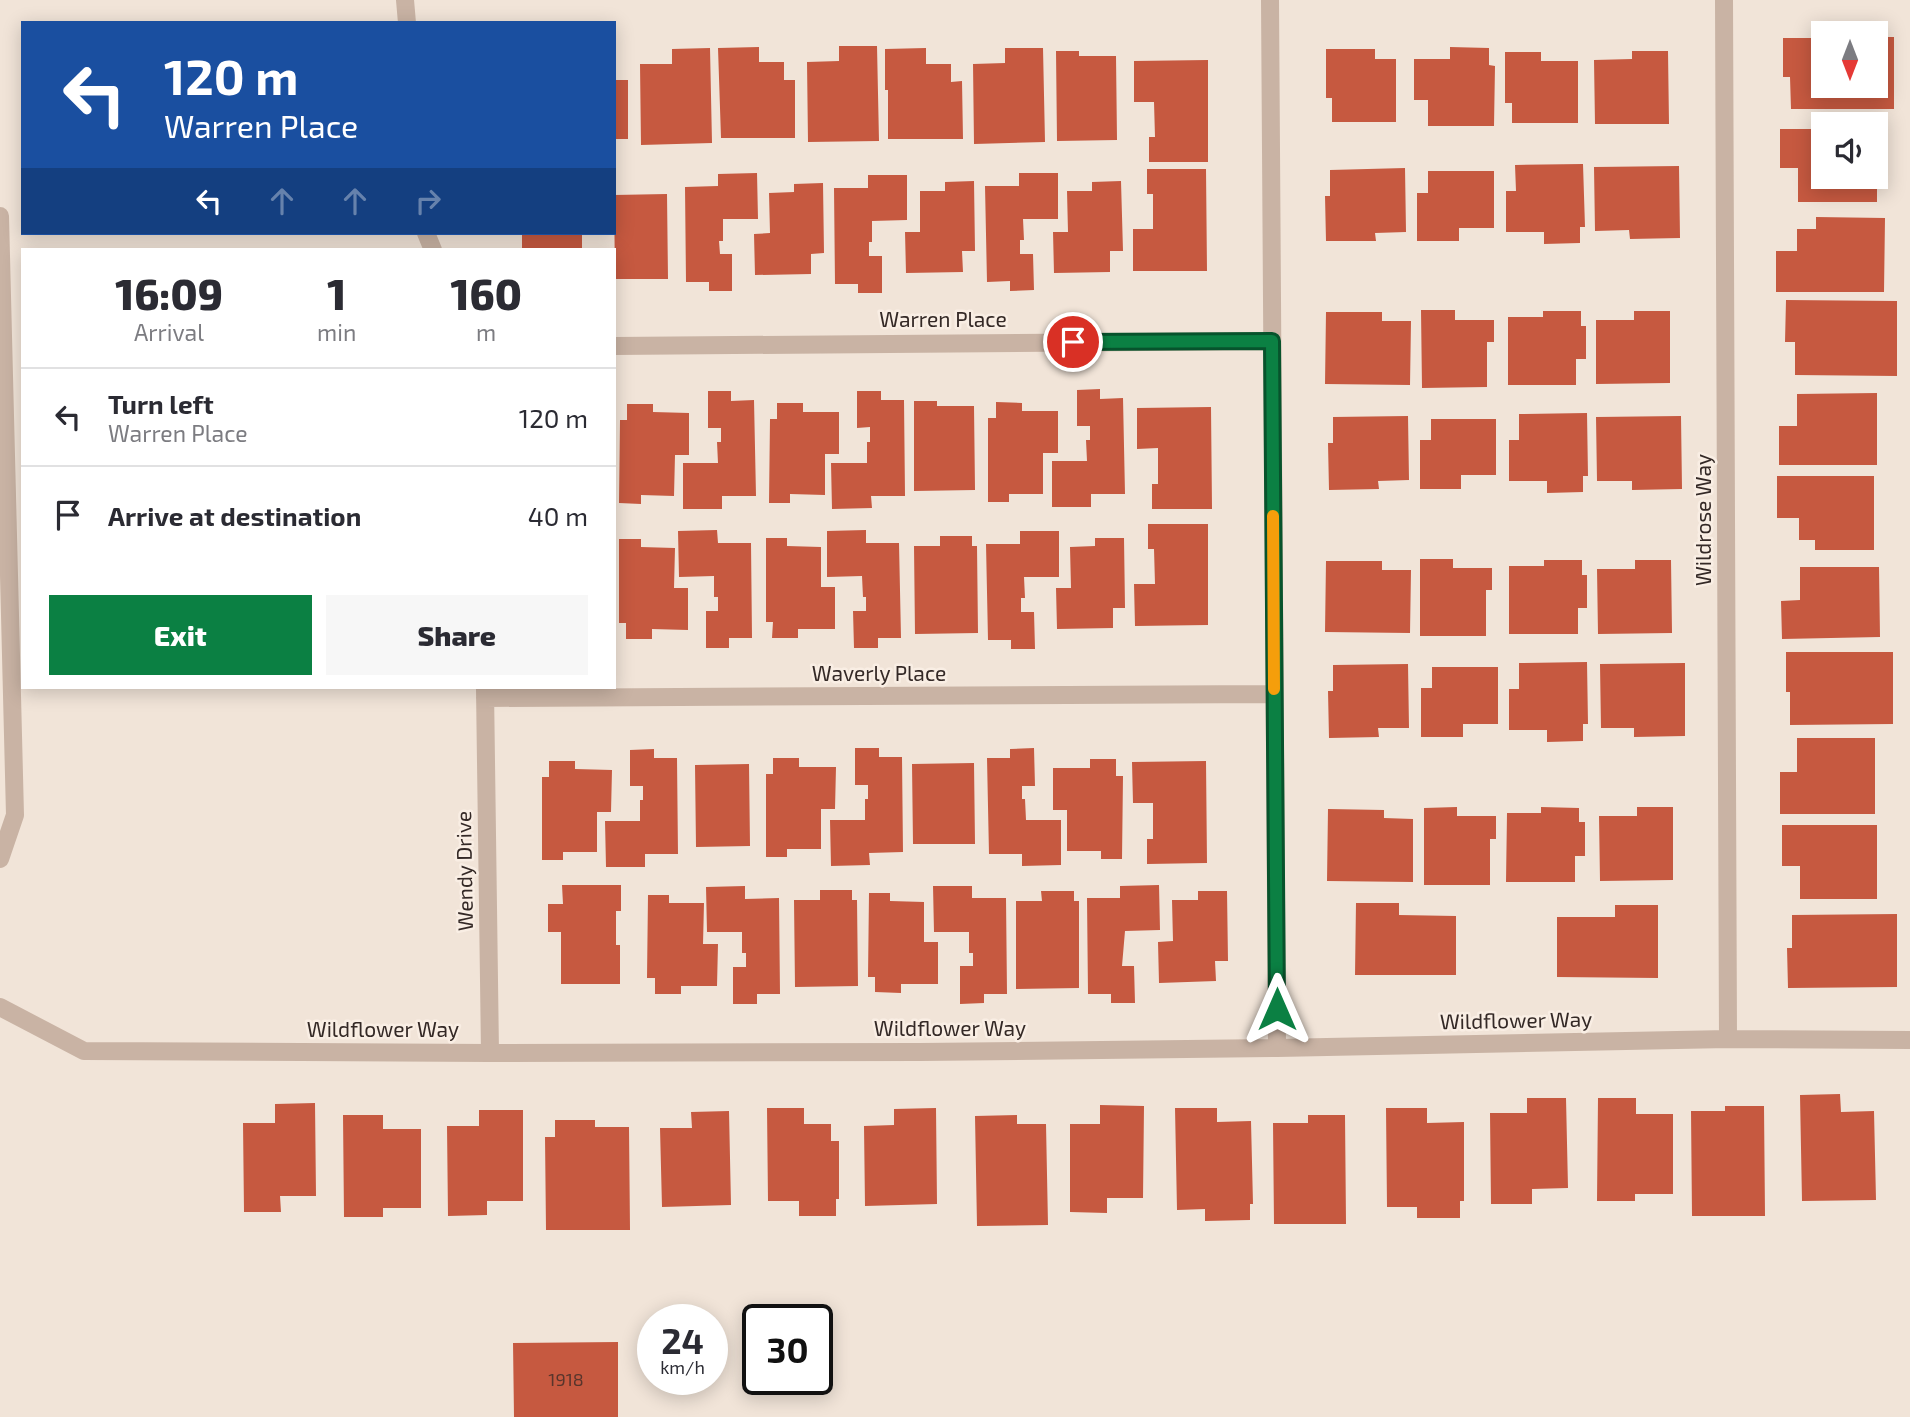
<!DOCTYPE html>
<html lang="en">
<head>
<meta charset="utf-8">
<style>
	body { margin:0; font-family:"Exo 2",sans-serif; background:#f7f7f7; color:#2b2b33; height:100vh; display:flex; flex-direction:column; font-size:26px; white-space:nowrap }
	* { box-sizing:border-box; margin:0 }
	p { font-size:23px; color:#7c7c81 }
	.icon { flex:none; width:38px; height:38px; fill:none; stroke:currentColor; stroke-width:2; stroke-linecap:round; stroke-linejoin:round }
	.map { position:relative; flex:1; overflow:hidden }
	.drawer { position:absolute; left:21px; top:248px; width:595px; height:441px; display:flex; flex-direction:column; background:#fff; border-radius:0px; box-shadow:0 4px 18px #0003 }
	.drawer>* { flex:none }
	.hud { position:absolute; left:21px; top:21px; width:595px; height:214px; border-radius:0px; box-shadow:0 4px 18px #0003; background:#1a4fa0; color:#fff; overflow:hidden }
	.needle { width:46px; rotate:180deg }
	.tools { position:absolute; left:1811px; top:21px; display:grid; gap:14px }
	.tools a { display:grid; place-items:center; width:77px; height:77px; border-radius:0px; background:#fff; box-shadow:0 4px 18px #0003; font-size:35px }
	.speed { position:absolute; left:637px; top:1304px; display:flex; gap:14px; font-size:35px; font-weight:700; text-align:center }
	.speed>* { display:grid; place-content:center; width:91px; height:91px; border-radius:50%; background:#fff; box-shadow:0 4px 18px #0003; line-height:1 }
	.speed small { font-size:18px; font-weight:400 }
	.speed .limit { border:4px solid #111; border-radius:10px; background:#fff; color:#111 }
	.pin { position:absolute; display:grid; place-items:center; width:60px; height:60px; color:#fff; margin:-30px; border:4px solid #fff; border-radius:50%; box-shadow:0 2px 7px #0007 }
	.me { position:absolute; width:77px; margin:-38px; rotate:0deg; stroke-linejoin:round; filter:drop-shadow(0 0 5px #0008) }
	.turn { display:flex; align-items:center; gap:24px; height:147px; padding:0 28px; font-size:32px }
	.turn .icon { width:91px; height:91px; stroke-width:2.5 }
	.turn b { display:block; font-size:49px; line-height:60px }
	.lanes { display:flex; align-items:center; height:66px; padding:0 28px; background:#0003; justify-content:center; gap:35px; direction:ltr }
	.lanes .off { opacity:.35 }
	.eta { display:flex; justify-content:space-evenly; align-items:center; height:119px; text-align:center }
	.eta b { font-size:42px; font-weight:800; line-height:49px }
	.button { display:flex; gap:14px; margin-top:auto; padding:14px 28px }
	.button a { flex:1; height:80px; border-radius:0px; background:#0b8043; color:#fff; font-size:28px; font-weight:800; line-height:80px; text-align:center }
	.button a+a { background:#f7f7f7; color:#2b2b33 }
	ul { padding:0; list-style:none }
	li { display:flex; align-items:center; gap:21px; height:98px; padding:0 28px; border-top:2px solid #e1e1e2 }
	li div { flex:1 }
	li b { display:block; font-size:26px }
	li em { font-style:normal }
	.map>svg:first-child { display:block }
	.building { fill:#c65940 }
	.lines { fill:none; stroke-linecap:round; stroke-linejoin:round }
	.minor { stroke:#c9b3a4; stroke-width:18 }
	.route-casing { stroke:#07532c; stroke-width:18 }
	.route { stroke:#0b8043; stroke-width:12 }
	.slow { stroke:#f59e0b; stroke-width:12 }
	.labels { text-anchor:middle; stroke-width:5; stroke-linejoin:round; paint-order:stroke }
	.number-label { font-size:18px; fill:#58352c }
	.street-label { font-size:21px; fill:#342926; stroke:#f9eee4 }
</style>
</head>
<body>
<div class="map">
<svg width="1910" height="1417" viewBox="0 0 1910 1417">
	<rect width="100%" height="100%" fill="#f1e4d8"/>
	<path class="building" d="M 1876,37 L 1894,37 L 1894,109 L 1791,109 L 1790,77 L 1783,77 L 1783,38 L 1824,38 L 1824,86 L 1876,86 Z
		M 839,46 L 877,46 L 879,141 L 808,142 L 807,62 L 839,61 Z
		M 759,47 L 759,62 L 784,62 L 784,80 L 795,80 L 795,138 L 721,138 L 718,48 Z
		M 1450,47 L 1489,48 L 1489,65 L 1495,66 L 1494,126 L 1428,126 L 1428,100 L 1414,100 L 1414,59 L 1450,59 Z
		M 710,48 L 712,143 L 641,145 L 640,64 L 672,64 L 672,49 Z
		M 926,48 L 926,64 L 951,64 L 951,82 L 962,81 L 963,139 L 888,139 L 888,90 L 885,90 L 885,49 Z
		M 1005,48 L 1043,48 L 1045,142 L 974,144 L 973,64 L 1005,63 Z
		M 1326,49 L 1375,49 L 1375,59 L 1396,59 L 1396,122 L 1332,122 L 1332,98 L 1326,98 Z
		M 1056,51 L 1079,51 L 1079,56 L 1116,56 L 1117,140 L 1057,141 Z
		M 1632,51 L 1668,51 L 1669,124 L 1595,124 L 1594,60 L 1632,59 Z
		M 1505,52 L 1541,52 L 1541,61 L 1578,61 L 1578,123 L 1512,123 L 1512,103 L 1505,103 Z
		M 1208,60 L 1208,162 L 1149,162 L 1149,137 L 1155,137 L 1154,102 L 1134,102 L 1134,61 Z
		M 614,80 L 628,80 L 628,139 L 614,139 Z
		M 1780,129 L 1824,129 L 1824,177 L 1877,177 L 1877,202 L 1798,202 L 1798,168 L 1780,168 Z
		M 1583,164 L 1585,227 L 1580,227 L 1580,243 L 1544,244 L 1544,232 L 1506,232 L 1506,191 L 1516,191 L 1515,165 Z
		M 1679,166 L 1680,238 L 1630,239 L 1629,230 L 1595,231 L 1594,167 Z
		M 1405,168 L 1406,232 L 1375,233 L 1376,241 L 1326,241 L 1325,196 L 1330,196 L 1330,170 Z
		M 1147,169 L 1206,169 L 1207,271 L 1133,271 L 1133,229 L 1153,229 L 1153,194 L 1147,194 Z
		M 1428,171 L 1494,171 L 1494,228 L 1459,228 L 1459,241 L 1417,241 L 1417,193 L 1428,193 Z
		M 757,173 L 758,219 L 723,219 L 723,241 L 719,241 L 720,254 L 732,254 L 732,291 L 709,291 L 709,282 L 686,282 L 685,187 L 718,186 L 718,174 Z
		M 1019,173 L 1058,173 L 1058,219 L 1023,219 L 1024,240 L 1020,240 L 1020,254 L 1033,254 L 1034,290 L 1010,291 L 1010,281 L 987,282 L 985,186 L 1019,186 Z
		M 868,175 L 907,175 L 907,220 L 872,221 L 872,242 L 869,242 L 869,256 L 882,256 L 882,293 L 858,293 L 858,284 L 835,284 L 834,188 L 868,188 Z
		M 974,181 L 975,251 L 962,251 L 963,272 L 906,273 L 905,232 L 920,232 L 920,191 L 945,191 L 945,182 Z
		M 1121,181 L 1123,251 L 1110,251 L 1110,272 L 1054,273 L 1053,232 L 1068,232 L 1067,191 L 1092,191 L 1092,182 Z
		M 823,183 L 824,253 L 811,254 L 811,274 L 755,275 L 754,234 L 770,233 L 769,193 L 794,192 L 794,184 Z
		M 667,194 L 668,279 L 615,279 L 614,195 Z
		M 1816,217 L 1885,218 L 1884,292 L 1776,292 L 1776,251 L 1797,251 L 1797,229 L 1816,229 Z
		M 522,233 L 578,233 L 582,235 L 582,250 L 522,250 Z
		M 1786,300 L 1897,301 L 1897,376 L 1795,375 L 1795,342 L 1785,342 Z
		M 1421,310 L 1455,310 L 1455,320 L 1494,320 L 1494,342 L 1487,342 L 1487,387 L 1422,388 Z
		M 1543,311 L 1581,311 L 1581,326 L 1586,326 L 1586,359 L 1576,359 L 1576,385 L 1508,385 L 1508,317 L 1543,317 Z
		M 1634,311 L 1670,311 L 1670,383 L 1596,384 L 1596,320 L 1634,320 Z
		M 1326,312 L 1382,312 L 1382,321 L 1411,321 L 1410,385 L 1325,384 Z
		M 1100,389 L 1100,399 L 1123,398 L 1125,494 L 1091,494 L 1091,507 L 1052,507 L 1052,461 L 1087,461 L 1086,440 L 1090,440 L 1090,426 L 1077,426 L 1077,390 Z
		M 708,391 L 731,391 L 731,401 L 754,400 L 756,496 L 722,496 L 722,509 L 683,509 L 683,463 L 718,463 L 717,442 L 721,442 L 721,428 L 708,428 Z
		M 857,391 L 881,391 L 881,400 L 904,400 L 905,496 L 871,496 L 872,508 L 832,509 L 831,463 L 867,463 L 867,442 L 870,442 L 870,427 L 857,428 Z
		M 1877,393 L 1877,465 L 1779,465 L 1779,426 L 1797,426 L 1797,394 Z
		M 914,401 L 937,401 L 937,406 L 974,406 L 975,490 L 914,491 Z
		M 996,402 L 1022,403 L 1022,411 L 1058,411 L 1058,453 L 1043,453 L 1043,494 L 1009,494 L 1009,502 L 988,502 L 988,418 L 996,418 Z
		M 777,403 L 803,403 L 803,412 L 839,412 L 839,454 L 825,454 L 825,495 L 790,494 L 790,503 L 769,503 L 770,419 L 777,419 Z
		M 627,404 L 653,404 L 653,412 L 689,413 L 689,455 L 675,455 L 674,496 L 641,495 L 641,504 L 619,503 L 620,420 L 627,420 Z
		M 1211,407 L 1212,509 L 1152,509 L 1152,484 L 1158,484 L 1158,448 L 1137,449 L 1137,408 Z
		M 1587,413 L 1588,476 L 1583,476 L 1583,492 L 1547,493 L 1547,481 L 1509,481 L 1509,440 L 1519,440 L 1519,414 Z
		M 1408,416 L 1409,480 L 1378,481 L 1379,489 L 1329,490 L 1328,443 L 1333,443 L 1333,417 Z
		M 1681,416 L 1682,489 L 1632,490 L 1632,481 L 1597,481 L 1596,417 Z
		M 1431,419 L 1496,419 L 1496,475 L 1461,475 L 1461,489 L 1420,489 L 1420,440 L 1431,440 Z
		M 1777,476 L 1874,476 L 1874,550 L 1815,550 L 1815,540 L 1799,540 L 1799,518 L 1777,518 Z
		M 1148,524 L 1208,524 L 1208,625 L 1135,626 L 1134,584 L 1155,584 L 1154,549 L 1148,549 Z
		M 717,530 L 718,543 L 751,543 L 752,638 L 729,638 L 729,648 L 706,648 L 706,611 L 718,611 L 718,597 L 714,597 L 714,576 L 679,577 L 678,531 Z
		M 866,530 L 866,543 L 899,543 L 901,638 L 878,638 L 878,648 L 854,648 L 853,611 L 866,611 L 866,597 L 863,597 L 862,576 L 827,577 L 827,531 Z
		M 1020,531 L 1059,531 L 1059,577 L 1024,577 L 1025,598 L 1021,598 L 1021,612 L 1034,612 L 1035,649 L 1011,649 L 1011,640 L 988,640 L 986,544 L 1020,544 Z
		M 940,536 L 972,536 L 972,546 L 977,546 L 978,633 L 915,634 L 914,546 L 940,546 Z
		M 766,538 L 787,538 L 787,546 L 821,547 L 821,587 L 835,587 L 835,629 L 798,629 L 798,638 L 772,638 L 773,622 L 766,622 Z
		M 1095,538 L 1124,538 L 1125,608 L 1113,608 L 1113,628 L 1057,629 L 1056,588 L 1071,588 L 1070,547 L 1095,546 Z
		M 619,539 L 641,539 L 641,547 L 675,548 L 674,588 L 688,588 L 688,630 L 652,629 L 652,639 L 626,639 L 626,623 L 619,623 Z
		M 1420,559 L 1453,559 L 1453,568 L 1492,568 L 1492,590 L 1486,590 L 1486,636 L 1420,636 Z
		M 1544,560 L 1582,560 L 1582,575 L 1587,575 L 1587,608 L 1578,608 L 1578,634 L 1509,634 L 1509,566 L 1544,566 Z
		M 1635,560 L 1671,560 L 1672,633 L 1598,634 L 1597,569 L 1635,569 Z
		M 1326,561 L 1382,561 L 1382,570 L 1411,570 L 1410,633 L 1325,632 Z
		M 1800,567 L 1879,567 L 1880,637 L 1782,639 L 1781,601 L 1800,600 Z
		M 1786,652 L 1893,652 L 1893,724 L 1790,725 L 1790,692 L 1786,692 Z
		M 1587,662 L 1588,724 L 1583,724 L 1583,741 L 1547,742 L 1547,730 L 1509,730 L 1509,689 L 1519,689 L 1519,663 Z
		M 1685,663 L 1685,736 L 1634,737 L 1634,728 L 1601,728 L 1600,664 Z
		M 1408,664 L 1409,728 L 1378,728 L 1379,737 L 1329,738 L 1328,691 L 1333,691 L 1333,665 Z
		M 1432,667 L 1498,667 L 1498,724 L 1463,724 L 1463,737 L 1421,737 L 1421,688 L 1432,688 Z
		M 1797,738 L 1875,738 L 1875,814 L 1780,814 L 1780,772 L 1797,772 Z
		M 855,748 L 879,748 L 879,757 L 902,757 L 903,852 L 869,853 L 870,865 L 831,866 L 830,820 L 865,820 L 865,799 L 868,799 L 868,785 L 855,785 Z
		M 1034,748 L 1035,786 L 1022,786 L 1022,799 L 1025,799 L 1026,820 L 1061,820 L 1061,865 L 1022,866 L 1022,854 L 989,854 L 987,758 L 1010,758 L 1010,749 Z
		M 654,749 L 654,758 L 677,758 L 678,854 L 645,854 L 645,867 L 606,867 L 605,821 L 640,821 L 640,800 L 643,800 L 643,786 L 630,786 L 630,750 Z
		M 773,758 L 799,758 L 799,767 L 836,767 L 835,809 L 821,809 L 821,849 L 787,849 L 787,857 L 766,857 L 766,774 L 773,774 Z
		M 1090,759 L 1116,759 L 1116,776 L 1123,776 L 1122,859 L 1101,859 L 1101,851 L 1067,851 L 1067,810 L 1053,810 L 1053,768 L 1090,768 Z
		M 549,761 L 575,761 L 575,769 L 612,770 L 611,812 L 597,812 L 597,852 L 563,852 L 563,860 L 542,860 L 542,777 L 549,777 Z
		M 1206,761 L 1207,863 L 1147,864 L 1147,839 L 1153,839 L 1153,803 L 1133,803 L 1132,762 Z
		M 974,763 L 975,844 L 913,844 L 912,764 Z
		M 749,764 L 750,846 L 696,847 L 695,765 Z
		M 1457,807 L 1457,816 L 1496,816 L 1496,839 L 1490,839 L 1490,885 L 1424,885 L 1424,808 Z
		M 1541,807 L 1579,808 L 1579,822 L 1585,822 L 1585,856 L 1575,856 L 1575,882 L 1506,882 L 1507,813 L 1541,813 Z
		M 1637,807 L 1673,807 L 1673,880 L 1600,881 L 1599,816 L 1637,816 Z
		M 1328,809 L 1384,810 L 1384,818 L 1413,819 L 1413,882 L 1327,881 Z
		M 1782,825 L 1877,825 L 1877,899 L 1800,899 L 1800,866 L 1782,866 Z
		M 562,885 L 621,885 L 621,911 L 616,911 L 616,945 L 620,945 L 620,984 L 561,984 L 561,932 L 548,932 L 548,904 L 563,904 Z
		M 1159,885 L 1160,930 L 1125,931 L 1122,966 L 1134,966 L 1135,1003 L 1111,1003 L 1111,994 L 1088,994 L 1087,898 L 1120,898 L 1120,886 Z
		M 745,886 L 745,899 L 779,898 L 780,994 L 757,994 L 757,1004 L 733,1004 L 733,967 L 746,967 L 746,953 L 742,953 L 742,932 L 707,932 L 706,887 Z
		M 933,886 L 972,886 L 972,898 L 1006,898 L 1007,994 L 984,994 L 984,1003 L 960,1004 L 960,966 L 973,966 L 973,953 L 969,953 L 969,932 L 934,932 Z
		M 820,890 L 852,890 L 852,900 L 857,900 L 858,986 L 795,987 L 794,900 L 820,900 Z
		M 1041,891 L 1074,891 L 1074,901 L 1079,901 L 1079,988 L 1016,989 L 1016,901 L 1042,901 Z
		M 1198,891 L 1227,891 L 1228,961 L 1215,961 L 1216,981 L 1159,983 L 1158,942 L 1173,941 L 1172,900 L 1198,900 Z
		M 869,893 L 890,893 L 890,901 L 924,902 L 924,942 L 938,942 L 938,984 L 901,984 L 901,993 L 875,992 L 875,977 L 868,977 Z
		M 648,895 L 669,895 L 669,903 L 704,903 L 703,944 L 718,944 L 717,986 L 681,986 L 681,994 L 655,994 L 655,978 L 647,978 Z
		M 1356,903 L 1399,903 L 1399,915 L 1456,916 L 1456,975 L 1355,975 Z
		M 1615,905 L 1658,905 L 1658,978 L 1557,977 L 1557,917 L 1615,917 Z
		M 1897,914 L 1897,987 L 1788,988 L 1787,948 L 1792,948 L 1792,915 Z
		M 1840,1094 L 1841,1112 L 1874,1111 L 1876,1200 L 1802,1201 L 1800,1095 Z
		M 1527,1098 L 1566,1098 L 1568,1188 L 1532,1189 L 1532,1204 L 1491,1204 L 1490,1113 L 1527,1113 Z
		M 1598,1098 L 1636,1098 L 1636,1114 L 1673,1114 L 1673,1194 L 1635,1194 L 1635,1201 L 1597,1201 Z
		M 315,1103 L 316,1196 L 280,1196 L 281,1212 L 244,1212 L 243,1123 L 275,1123 L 275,1104 Z
		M 1100,1105 L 1144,1106 L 1143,1198 L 1107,1198 L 1107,1213 L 1070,1212 L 1070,1124 L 1100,1124 Z
		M 1725,1106 L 1764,1106 L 1765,1216 L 1692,1216 L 1691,1111 L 1725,1111 Z
		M 767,1108 L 804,1108 L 804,1124 L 831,1124 L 831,1141 L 839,1141 L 839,1199 L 836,1199 L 836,1216 L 799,1216 L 799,1201 L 768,1201 Z
		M 936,1108 L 937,1204 L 865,1206 L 864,1126 L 894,1125 L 894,1109 Z
		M 1175,1108 L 1217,1108 L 1217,1122 L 1251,1121 L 1253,1204 L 1250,1204 L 1250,1220 L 1205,1221 L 1205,1209 L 1177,1210 Z
		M 1386,1108 L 1427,1108 L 1427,1123 L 1464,1122 L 1464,1201 L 1460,1201 L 1460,1218 L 1417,1218 L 1417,1207 L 1387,1207 Z
		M 479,1110 L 523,1110 L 523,1201 L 487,1201 L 487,1215 L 448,1216 L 447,1126 L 479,1126 Z
		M 729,1111 L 731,1205 L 662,1207 L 660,1128 L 692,1128 L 691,1112 Z
		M 343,1115 L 383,1115 L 383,1129 L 421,1129 L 421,1208 L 383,1208 L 383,1217 L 344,1217 Z
		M 1017,1115 L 1017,1124 L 1046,1124 L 1048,1225 L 977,1226 L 975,1116 Z
		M 1308,1115 L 1345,1115 L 1346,1224 L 1274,1224 L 1273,1123 L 1308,1123 Z
		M 555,1120 L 595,1120 L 595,1127 L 629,1127 L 630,1230 L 546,1230 L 545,1137 L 555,1137 Z
		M 618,1342 L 618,1417 L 514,1417 L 513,1343 Z"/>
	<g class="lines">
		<path class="minor" d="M 405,0 L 407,23
			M 1270,0 L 1277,1048
			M 1724,0 L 1728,1039
			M 0,216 L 15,815 L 0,859
			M 426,233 L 433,250
			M 614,346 L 1272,341
			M 485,689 L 490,1053
			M 485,698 L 1274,694
			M 0,1007 L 84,1051 L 490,1053 L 920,1052 L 1277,1048 L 1728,1039 L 1910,1040"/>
	</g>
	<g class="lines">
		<defs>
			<path id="route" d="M 1073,342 L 1272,341 L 1277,1009"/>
		</defs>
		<use href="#route" class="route-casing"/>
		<use href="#route" class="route"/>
		<path class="slow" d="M 1273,516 L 1274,689"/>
	</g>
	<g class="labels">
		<g class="number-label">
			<text x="566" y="1386">1918</text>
		</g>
		<g class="street-label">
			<text x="943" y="327">Warren Place</text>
			<text transform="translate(1704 520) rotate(-90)" y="7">Wildrose Way</text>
			<text x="879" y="681">Waverly Place</text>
			<text transform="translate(465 871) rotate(-91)" y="7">Wendy Drive</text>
			<text transform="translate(1516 1021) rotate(-1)" y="7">Wildflower Way</text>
			<text x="950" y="1036">Wildflower Way</text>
			<text x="383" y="1037">Wildflower Way</text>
		</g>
	</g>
</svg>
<div class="tools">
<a><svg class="needle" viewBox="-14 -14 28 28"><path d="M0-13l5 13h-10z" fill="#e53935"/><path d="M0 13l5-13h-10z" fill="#7c7c81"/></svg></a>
<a><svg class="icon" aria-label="sound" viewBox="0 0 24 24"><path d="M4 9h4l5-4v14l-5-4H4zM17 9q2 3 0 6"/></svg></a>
</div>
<div class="speed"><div>24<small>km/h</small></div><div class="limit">30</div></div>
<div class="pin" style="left:1073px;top:342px;background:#d93025"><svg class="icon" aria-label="arrive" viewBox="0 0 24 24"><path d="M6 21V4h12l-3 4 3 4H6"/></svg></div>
<svg class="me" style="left:1277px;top:1009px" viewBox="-20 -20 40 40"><path d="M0-17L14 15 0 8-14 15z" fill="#0b8043" stroke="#fff" stroke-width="4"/></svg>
<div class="hud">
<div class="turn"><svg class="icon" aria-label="left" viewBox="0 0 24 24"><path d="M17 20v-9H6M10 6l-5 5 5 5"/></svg><div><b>120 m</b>Warren Place</div></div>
<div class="lanes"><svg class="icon" aria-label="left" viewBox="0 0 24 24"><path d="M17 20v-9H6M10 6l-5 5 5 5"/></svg><svg class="icon off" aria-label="ahead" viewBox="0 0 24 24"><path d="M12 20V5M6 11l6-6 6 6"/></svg><svg class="icon off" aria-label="ahead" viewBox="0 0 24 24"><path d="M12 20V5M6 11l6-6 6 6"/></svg><svg class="icon off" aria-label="right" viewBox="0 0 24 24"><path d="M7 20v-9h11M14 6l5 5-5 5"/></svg></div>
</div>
<section class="drawer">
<div class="eta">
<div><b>16:09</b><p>Arrival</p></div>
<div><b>1</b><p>min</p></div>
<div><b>160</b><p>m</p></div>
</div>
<ul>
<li><svg class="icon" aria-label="left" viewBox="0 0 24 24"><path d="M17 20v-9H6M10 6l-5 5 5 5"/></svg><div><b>Turn left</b><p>Warren Place</p></div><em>120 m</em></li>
<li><svg class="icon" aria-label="arrive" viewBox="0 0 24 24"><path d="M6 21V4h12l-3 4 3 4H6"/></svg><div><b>Arrive at destination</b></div><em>40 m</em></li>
</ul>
<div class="button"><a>Exit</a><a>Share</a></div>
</section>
</div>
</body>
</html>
